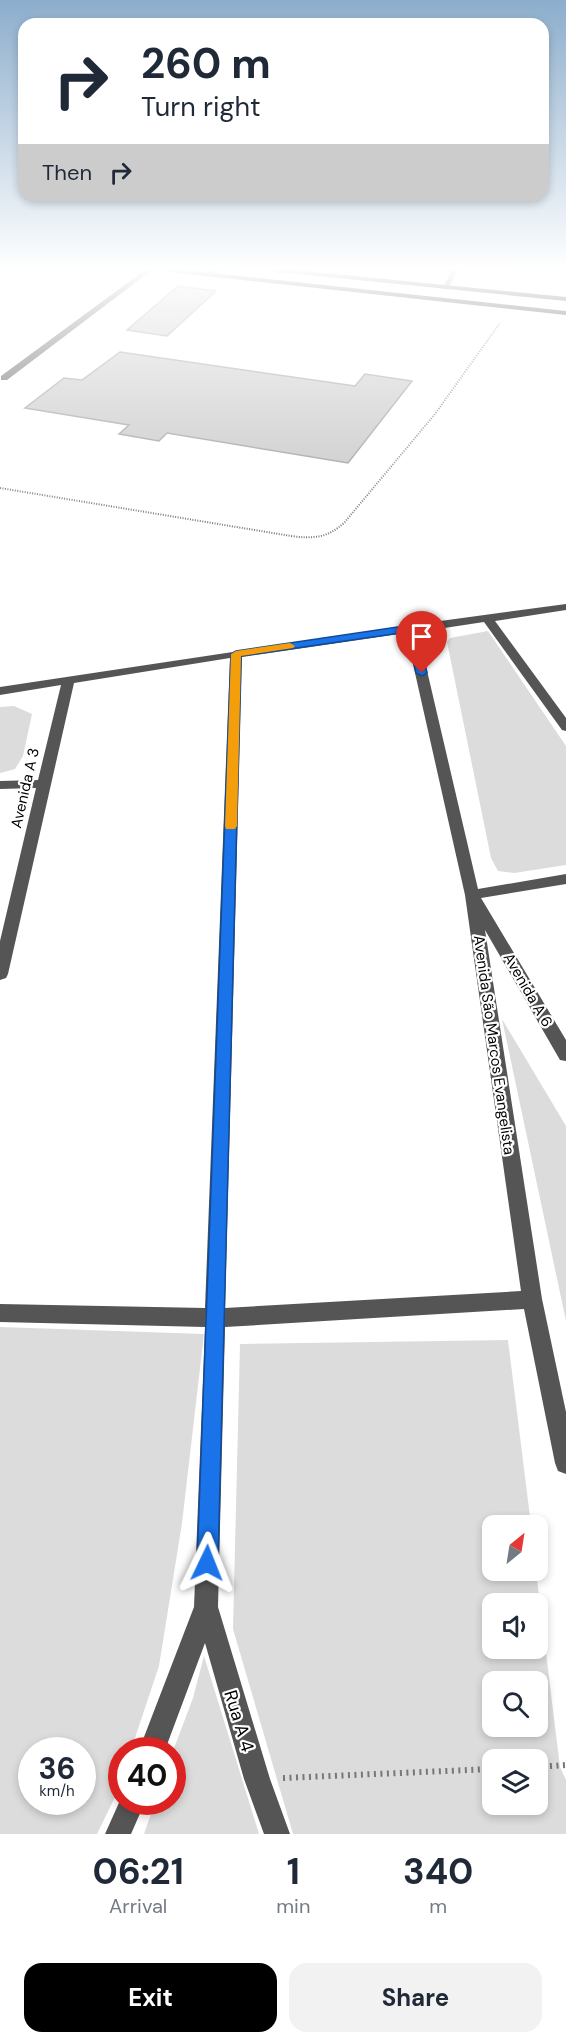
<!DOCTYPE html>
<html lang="en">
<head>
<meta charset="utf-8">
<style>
	body { margin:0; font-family:"DM Sans",sans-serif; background:#f2f2f3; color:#1f2937; height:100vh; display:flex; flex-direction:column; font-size:22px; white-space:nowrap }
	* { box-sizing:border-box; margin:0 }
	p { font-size:20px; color:#747a83 }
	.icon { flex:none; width:33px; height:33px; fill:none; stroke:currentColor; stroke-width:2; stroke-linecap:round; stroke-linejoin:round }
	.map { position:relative; height:1834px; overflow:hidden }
	.details { display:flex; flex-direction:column; background:#fff; flex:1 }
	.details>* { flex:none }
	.top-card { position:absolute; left:18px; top:18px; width:531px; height:183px; border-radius:18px; box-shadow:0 3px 9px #0003; background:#fff; color:#1f2937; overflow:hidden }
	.needle { width:39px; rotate:30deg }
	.tools { position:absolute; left:482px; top:1515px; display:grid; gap:12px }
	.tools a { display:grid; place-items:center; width:66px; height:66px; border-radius:12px; background:#fff; box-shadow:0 3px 9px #0003; font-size:30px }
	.speed { position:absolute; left:18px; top:1737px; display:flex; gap:12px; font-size:30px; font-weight:700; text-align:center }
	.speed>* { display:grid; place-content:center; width:78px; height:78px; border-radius:50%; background:#fff; box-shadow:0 3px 9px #0003; line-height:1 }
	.speed small { font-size:15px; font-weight:400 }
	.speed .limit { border:9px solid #d22; background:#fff; color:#111 }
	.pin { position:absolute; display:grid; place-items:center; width:51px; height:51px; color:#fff; margin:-62px -26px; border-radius:50% 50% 50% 0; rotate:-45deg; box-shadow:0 0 6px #0007 }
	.pin .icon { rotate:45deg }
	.me { position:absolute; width:66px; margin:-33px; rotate:2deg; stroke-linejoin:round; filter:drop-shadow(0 0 4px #0008) }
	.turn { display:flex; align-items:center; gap:21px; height:126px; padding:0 24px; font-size:27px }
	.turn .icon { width:78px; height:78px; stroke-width:2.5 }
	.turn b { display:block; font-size:42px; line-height:51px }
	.then { display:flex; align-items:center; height:57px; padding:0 24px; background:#0003; gap:12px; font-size:22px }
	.eta { display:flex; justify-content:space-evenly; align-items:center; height:102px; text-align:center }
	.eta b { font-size:36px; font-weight:700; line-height:42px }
	.button { display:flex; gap:12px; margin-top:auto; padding:12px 24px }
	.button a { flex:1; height:69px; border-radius:18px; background:#000; color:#fff; font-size:24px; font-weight:700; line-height:69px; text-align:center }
	.button a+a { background:#f2f2f3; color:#1f2937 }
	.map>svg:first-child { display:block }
	.green { fill:#dcdcdc; fill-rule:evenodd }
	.building { fill:#c4c4c4; stroke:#999; stroke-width:1.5 }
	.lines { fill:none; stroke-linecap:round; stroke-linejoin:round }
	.path-far1 { stroke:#777; stroke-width:2; stroke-dasharray:1 1.5; stroke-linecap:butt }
	.path { stroke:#777; stroke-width:6; stroke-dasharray:2 4.5; stroke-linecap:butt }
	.minor { fill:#555; fill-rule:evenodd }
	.major { fill:#000; fill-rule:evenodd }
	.route { fill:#1a73e8; stroke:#114b97; stroke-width:1.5 }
	.slow { fill:#f59e0b }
	.labels { text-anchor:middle; stroke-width:4.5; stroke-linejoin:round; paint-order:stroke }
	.street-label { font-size:15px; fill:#000; stroke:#fff }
	.near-street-label { font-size:18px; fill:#000; stroke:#fff }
</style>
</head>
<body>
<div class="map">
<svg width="566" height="1834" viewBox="0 0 566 1834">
	<rect width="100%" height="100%" fill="#fff"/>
	<path class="green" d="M 488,631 L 566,746 L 566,865 L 514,873 L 498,871 L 491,858 L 447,642 L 450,638 Z
		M 14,706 L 32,714 L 23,756 L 15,769 L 0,773 L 0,707 Z
		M 502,1019 L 566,1126 L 566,1321 Z
		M 0,1327 L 204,1334 L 182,1523 L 159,1666 L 131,1750 L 122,1750 L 121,1780 L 116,1795 L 97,1834 L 0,1834 ZM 32,1750 L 82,1750 L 82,1802 L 32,1802 Z
		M 508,1340 L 531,1525 L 492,1526 L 492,1570 L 536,1571 L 560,1767 L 566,1780 L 566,1834 L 293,1834 L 233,1629 L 240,1344 ZM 492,1604 L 537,1604 L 537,1648 L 492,1648 ZM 492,1682 L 537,1682 L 537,1726 L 492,1726 ZM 492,1760 L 537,1760 L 537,1804 L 492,1804 Z
		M 204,1656 L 259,1834 L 144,1834 L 155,1802 L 172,1802 L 173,1751 L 193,1698 Z"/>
	<path class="building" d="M 178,286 L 216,291 L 167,336 L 127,330 Z
		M 120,352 L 355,386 L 365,374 L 412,381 L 348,463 L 167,433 L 159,441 L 119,434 L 129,425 L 25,408 L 64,378 L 82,380 Z"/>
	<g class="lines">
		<path class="path-far1" d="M 0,488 L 291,536 C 313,539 327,538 344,523 L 435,414 L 500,323"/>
		<path class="path" d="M 537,1767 L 566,1765
			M 283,1778 L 492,1769"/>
		<path class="minor" d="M 145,270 L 152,270 L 7,380 L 1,380 L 1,376 Z
			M 211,270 L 218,270 L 212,275 L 208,275 Z
			M 452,270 L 458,270 L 448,289 L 442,289 Z
			M 566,604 L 566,610 L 495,621 L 566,718 L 566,731 L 562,730 L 484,622 L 418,632 L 478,889 L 566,874 L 566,884 L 481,898 L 566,1040 L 566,1061 L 560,1060 L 485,930 L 542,1299 L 566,1412 L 566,1474 L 558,1471 L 555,1463 L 524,1309 L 225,1327 L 218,1607 L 270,1779 L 290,1834 L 264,1834 L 244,1779 L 205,1643 L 165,1750 L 139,1750 L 194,1607 L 205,1327 L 0,1322 L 0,1304 L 205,1308 L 230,658 L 74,683 L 8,974 L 6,978 L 0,980 L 0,941 L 36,788 L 0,789 L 0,781 L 38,780 L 61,685 L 0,695 L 0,687 L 411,625 ZM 406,633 L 465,895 L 521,1291 L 225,1308 L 242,657 Z
			M 122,1796 L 122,1802 L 145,1802 L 131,1834 L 105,1834 Z"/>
		<path class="major" d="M 166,270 L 184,270 L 566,311 L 566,315 L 169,272 Z
			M 275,270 L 295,270 L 566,297 L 566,301 L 278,272 Z"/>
	</g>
	<linearGradient id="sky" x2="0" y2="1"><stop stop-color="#8cadcc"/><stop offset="0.51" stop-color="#fff"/><stop offset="1" stop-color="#fff" stop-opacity="0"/></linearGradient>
	<rect width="566" height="526" fill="url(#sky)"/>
	<path class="route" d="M 411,625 L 417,628 L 427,673 L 422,676 L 416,673 L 407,632 L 241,656 L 218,1563 L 215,1570 L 207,1573 L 200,1570 L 197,1563 L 231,654 L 236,651 Z"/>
	<path class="slow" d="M 290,643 L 295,646 L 293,648 L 241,656 L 237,826 L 235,829 L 226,829 L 225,826 L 231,654 L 236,651 Z"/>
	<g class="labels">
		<g class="street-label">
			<text transform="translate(25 788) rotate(-77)" y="5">Avenida A 3</text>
			<text transform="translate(528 990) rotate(60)" y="5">Avenida A 6</text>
			<text transform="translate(494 1045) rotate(82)" y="5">Avenida São Marcos Evangelista</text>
		</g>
		<g class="near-street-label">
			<text transform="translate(239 1721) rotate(73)" y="6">Rua A 4</text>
		</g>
	</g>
</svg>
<div class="tools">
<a><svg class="needle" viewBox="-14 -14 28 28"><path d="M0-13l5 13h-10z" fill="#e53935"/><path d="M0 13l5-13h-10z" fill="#747a83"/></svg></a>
<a><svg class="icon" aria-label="sound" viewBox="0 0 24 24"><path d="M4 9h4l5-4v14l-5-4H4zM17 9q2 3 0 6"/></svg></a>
<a><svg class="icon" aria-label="search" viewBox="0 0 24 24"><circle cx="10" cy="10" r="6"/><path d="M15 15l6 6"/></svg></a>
<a><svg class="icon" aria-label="layers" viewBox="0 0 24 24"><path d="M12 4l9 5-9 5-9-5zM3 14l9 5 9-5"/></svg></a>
</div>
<div class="speed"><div>36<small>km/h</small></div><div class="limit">40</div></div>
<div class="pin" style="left:422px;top:673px;background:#d93025"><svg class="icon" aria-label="arrive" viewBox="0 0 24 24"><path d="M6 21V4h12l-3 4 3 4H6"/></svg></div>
<svg class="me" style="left:207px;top:1563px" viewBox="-20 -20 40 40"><path d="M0-17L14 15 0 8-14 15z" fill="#1a73e8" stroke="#fff" stroke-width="4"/></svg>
<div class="top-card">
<div class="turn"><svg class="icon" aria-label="right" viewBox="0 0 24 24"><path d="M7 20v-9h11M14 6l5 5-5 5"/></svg><div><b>260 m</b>Turn right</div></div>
<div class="then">Then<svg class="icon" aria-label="right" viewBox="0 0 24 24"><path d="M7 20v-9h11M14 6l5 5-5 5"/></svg></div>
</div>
</div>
<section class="details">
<div class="eta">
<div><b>06:21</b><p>Arrival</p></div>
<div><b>1</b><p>min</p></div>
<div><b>340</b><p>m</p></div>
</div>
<div class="button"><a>Exit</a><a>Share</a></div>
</section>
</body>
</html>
